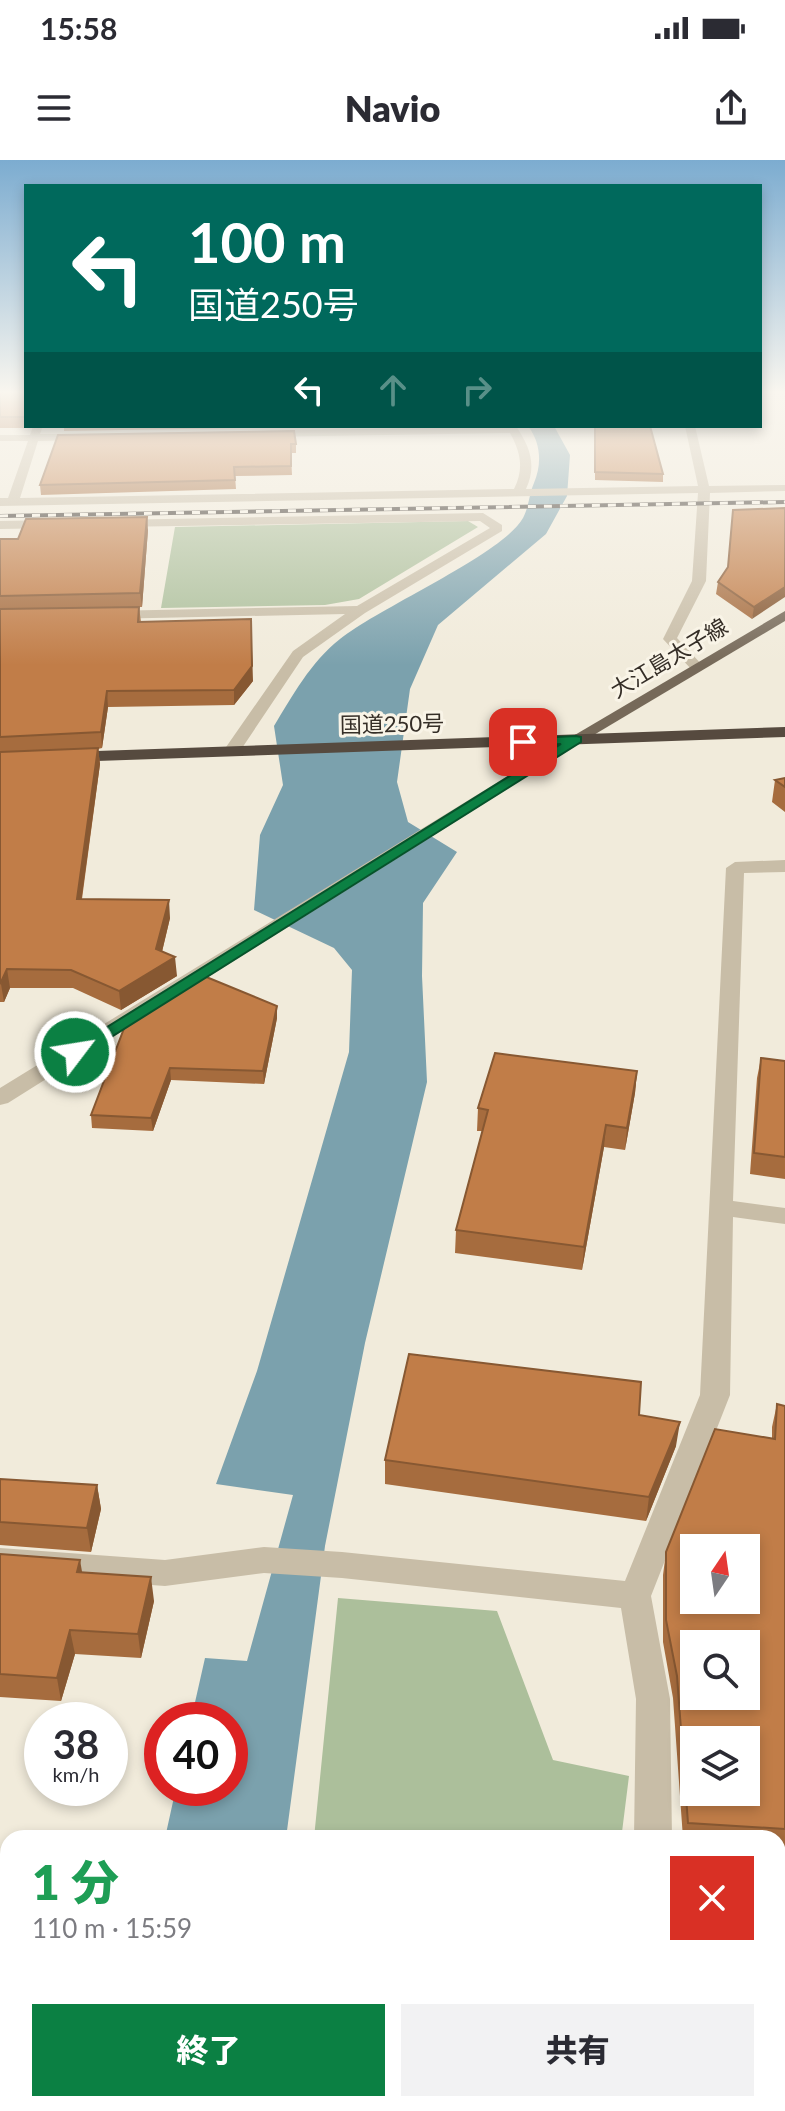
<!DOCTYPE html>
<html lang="ja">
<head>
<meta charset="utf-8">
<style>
	body { margin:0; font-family:Lato,"Noto Sans JP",sans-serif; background:#f2f2f3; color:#2b2b33; height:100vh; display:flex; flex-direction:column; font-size:30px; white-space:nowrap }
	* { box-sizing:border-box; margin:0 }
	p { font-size:26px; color:#7c7c81 }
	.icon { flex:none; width:44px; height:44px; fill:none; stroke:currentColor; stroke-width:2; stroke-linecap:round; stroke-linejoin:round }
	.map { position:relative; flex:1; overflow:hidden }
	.sheet { position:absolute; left:0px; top:1670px; width:786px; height:282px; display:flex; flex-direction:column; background:#fff; border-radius:24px 24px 0 0; box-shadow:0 4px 12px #0003 }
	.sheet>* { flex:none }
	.banner { position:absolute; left:24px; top:24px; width:738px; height:244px; border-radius:0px; box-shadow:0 4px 12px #0003; background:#00695c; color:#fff; overflow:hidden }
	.needle { width:52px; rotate:13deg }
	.tools { position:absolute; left:680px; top:1374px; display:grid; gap:16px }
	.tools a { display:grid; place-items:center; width:80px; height:80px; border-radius:0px; background:#fff; box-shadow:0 4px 12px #0003; font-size:40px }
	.speed { position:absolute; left:24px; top:1542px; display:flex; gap:16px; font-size:40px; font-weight:700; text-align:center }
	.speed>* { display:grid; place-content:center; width:104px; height:104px; border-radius:50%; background:#fff; box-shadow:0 4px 12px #0003; line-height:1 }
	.speed small { font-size:20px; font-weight:400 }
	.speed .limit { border:12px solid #d22; background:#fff; color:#111 }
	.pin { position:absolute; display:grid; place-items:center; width:68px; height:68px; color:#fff; margin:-34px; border-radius:16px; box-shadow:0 4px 12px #0006 }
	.me { position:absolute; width:88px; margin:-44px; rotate:59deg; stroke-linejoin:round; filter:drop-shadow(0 0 6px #0008) }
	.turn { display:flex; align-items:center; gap:28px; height:168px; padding:0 32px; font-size:36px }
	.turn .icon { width:104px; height:104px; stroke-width:2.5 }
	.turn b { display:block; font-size:56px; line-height:68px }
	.lanes { display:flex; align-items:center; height:76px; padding:0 32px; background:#0003; justify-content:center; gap:40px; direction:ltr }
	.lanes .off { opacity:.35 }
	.round { display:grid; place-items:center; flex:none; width:84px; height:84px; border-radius:0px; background:#f2f2f3 }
	.summary { display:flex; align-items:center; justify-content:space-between; height:136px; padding:0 32px }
	h1 { font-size:48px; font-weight:800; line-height:60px; color:#1e9e55 }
	.primary-button { display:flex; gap:16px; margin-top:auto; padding:16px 32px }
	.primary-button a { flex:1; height:92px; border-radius:0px; background:#0b8043; color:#fff; font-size:32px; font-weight:800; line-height:92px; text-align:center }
	.primary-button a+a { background:#f2f2f3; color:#2b2b33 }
	.status { display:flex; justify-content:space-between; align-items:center; height:56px; padding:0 40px; background:#fff; direction:ltr }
	.status svg { height:22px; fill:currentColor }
	header { display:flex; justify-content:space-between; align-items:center; height:104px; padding:0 32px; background:#fff; font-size:36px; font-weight:800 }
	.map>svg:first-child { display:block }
	.green { fill:#acbf9b }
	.water { fill:#7ba1ad }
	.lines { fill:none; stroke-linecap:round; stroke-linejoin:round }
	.minor { fill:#c8bda7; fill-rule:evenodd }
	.major { fill:#766959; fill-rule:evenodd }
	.highway { fill:#564a3f; fill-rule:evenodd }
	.rail-casing { stroke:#352e27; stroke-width:4 }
	.rail { stroke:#f9f4e7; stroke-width:3; stroke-dasharray:8; stroke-linecap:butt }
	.wall { fill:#a66c3e }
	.shaded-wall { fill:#875832 }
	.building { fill:#c17d48; stroke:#875832; stroke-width:2; fill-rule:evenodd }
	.route { fill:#0b8043; stroke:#07532c; stroke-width:2 }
	.labels { text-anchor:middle; stroke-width:6; stroke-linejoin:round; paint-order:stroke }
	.far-street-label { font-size:22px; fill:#352e27; stroke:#f9f4e7 }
</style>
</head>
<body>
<div class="status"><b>15:58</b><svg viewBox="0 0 49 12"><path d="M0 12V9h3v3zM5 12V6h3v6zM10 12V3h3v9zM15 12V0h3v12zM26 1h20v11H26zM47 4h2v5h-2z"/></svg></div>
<header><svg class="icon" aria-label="menu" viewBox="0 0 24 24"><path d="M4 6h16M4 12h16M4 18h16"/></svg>Navio<svg class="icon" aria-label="share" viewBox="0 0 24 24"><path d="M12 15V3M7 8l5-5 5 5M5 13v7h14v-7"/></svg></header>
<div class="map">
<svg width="785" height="1951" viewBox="0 0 785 1951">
	<rect width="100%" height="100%" fill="#f1ebdb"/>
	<path class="green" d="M 468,361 L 478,367 L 359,439 L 325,445 L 161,448 L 175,367 Z
		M 338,1438 L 497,1451 L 553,1600 L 629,1616 L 622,1672 L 617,1678 L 314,1678 Z"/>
	<path class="water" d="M 528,266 L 554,266 L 570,295 L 567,336 L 546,374 L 438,465 L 410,529 L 397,622 L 408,662 L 457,692 L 423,743 L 422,816 L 427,922 L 365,1183 L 325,1386 L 286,1678 L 165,1678 L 176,1628 L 230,1628 L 230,1560 L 191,1560 L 205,1498 L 247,1501 L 293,1335 L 216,1324 L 257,1211 L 349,892 L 352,810 L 334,788 L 254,750 L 260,675 L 283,625 L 274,566 C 293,535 310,503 340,479 C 380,447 503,394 523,358 C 529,347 529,334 534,323 C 542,304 541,283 528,266 Z
		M 0,1830 L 8,1834 L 8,1944 L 259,1944 L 264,1951 L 0,1951 Z"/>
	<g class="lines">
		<path class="minor" d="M 33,266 L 43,266 L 40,274 L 90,274 L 95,277 L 90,280 L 38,281 L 20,338 L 514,329 C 524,309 521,293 510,273 L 262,277 L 257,274 L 262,271 L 506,266 L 516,266 C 530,287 537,305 526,329 L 698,326 L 685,266 L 695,266 L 709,326 L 785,325 L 785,331 L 710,333 L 706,421 L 677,478 L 704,507 L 697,511 L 692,510 L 663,479 L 692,421 L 698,333 L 0,346 L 0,338 L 8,338 L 28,281 L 0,281 L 0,275 L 30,275 Z
			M 483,353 L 502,365 L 502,371 L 365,453 L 303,497 L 238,594 L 232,595 L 224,590 L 293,491 L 345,454 L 106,459 L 99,455 L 106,451 L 357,446 L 490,368 L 480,361 L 117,367 L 111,363 L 113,360 Z
			M 0,361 L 57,360 L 63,364 L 57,368 L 0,369 Z
			M 576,574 L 582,576 L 582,582 L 8,943 L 0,945 L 0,928 Z
			M 785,700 L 785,712 L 744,713 L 733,1041 L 785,1048 L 785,1064 L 733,1057 L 730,1235 L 651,1436 L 670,1539 L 672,1678 L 634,1678 L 636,1539 L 621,1448 L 342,1418 L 264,1413 L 165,1426 L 0,1414 L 0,1388 L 165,1400 L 264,1387 L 342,1392 L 625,1421 L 700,1235 L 726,708 L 735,702 Z
			M 778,1743 L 785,1743 L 785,1781 L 778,1781 Z
			M 307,1944 L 358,1944 L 355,1951 L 305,1951 Z
			M 529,1944 L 571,1944 L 572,1951 L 530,1951 Z"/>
		<path class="major" d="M 785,451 L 785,461 L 582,582 L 570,582 L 568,579 Z"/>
		<path class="highway" d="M 785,567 L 785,577 L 68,602 L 60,597 L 68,592 Z"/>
		<defs>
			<path id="rail" d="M 0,356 L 785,342"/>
		</defs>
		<use href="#rail" class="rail-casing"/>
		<use href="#rail" class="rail"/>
	</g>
	<path class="wall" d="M 0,232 L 26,232 L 26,266 L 31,266 L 29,268 L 0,268 Z
		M 45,266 L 292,266 L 292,267 L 64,271 L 64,268 L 46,268 Z
		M 595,266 L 663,314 L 663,322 L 595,320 Z
		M 296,284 L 296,293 L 291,293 L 292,315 L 235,316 L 236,329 L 41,335 L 40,325 Z
		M 785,348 L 752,459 L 716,434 L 718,422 L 728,407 Z
		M 148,370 L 142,447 L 139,447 L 141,462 L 253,521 L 234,545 L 108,547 L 102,588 L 98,589 L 100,604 L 82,739 L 170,758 L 162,792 L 177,816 L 121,850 L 73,828 L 10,828 L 4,842 L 0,842 L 0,379 Z
		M 785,618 L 785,652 L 772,642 L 775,620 Z
		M 199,814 L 277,858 L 264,924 L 171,920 L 153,971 L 92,968 L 91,955 Z
		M 761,898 L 785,901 L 785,1019 L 750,1014 L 757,918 Z
		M 637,911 L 635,933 L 625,990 L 604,987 L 582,1110 L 455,1093 L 456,1070 L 482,971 L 477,971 L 478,948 Z
		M 777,1244 L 785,1246 L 785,1691 L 778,1691 L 778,1678 L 683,1678 L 673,1538 L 663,1482 L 663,1415 L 666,1392 L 772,1279 L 772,1267 Z
		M 639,1255 L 676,1286 L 646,1361 L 385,1324 L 385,1300 Z
		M 0,1319 L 97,1325 L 101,1349 L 91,1392 L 0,1385 Z
		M 0,1394 L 82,1412 L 154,1441 L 141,1498 L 75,1494 L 61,1541 L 0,1537 Z
		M 686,1944 L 778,1944 L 785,1951 L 687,1951 Z"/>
	<path class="shaded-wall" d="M 147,357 L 148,370 L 142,447 L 140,433 Z
		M 785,427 L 785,437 L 752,459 L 754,447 Z
		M 251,459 L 253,521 L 234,545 L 234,530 Z
		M 107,531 L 108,547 L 102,588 L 101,572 Z
		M 98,588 L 100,604 L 79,757 L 77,739 Z
		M 169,740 L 170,758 L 158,808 L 156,789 Z
		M 175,797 L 177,816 L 121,850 L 119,831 Z
		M 7,809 L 10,828 L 4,842 L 1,824 Z
		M 277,846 L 277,858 L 264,924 L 263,911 Z
		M 170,908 L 171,920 L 153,971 L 151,958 Z
		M 637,911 L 635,933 L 625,990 L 627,968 Z
		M 606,965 L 604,987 L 582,1110 L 584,1087 Z
		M 680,1262 L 676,1286 L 646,1361 L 649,1337 Z
		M 97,1325 L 101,1349 L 91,1392 L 87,1368 Z
		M 80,1400 L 84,1423 L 77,1412 Z
		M 151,1417 L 154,1441 L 141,1498 L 138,1474 Z
		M 70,1470 L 75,1494 L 61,1541 L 57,1518 Z"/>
	<path class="building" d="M 0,232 L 26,232 L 26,257 L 0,257 Z
		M 595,266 L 650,266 L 663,314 L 595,312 Z
		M 294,271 L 296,284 L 291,284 L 291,306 L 234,307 L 235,320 L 40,325 L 58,275 Z
		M 785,348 L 785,427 L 754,447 L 718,422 L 728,407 L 733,350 Z
		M 147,357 L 140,433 L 0,436 L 0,379 L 18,379 L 26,359 Z
		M 139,447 L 138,462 L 251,459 L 252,506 L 234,530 L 107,531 L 101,572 L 0,577 L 0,449 Z
		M 98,588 L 77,739 L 169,740 L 156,789 L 175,797 L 119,831 L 71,810 L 7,809 L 0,824 L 0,592 Z
		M 785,618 L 785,627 L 775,620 Z
		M 199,814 L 277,846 L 263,911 L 170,908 L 151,958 L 91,955 L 128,858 Z
		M 495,893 L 637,911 L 627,968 L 606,965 L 584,1087 L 456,1070 L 488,950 L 478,948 Z
		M 761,898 L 785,901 L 785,997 L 754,993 Z
		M 409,1194 L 641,1222 L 639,1255 L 680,1262 L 649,1337 L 385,1300 Z
		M 777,1244 L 785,1246 L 785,1669 L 688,1663 L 677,1516 L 666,1460 L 666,1392 L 715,1269 L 775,1279 ZM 694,1388 L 746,1388 L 746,1440 L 694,1440 ZM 694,1484 L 746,1484 L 746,1536 L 694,1536 ZM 694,1580 L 746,1580 L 746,1632 L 694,1632 Z
		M 0,1319 L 97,1325 L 87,1368 L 0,1362 Z
		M 0,1394 L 80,1400 L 77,1412 L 151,1417 L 138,1474 L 70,1470 L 57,1518 L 0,1514 Z
		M 778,1801 L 785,1801 L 785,1951 L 696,1951 L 695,1944 L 778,1944 Z"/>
	<linearGradient id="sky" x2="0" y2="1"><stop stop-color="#7cacd0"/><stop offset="0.46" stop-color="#f9f6ef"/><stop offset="1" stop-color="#f9f6ef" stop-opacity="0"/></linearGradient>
	<rect width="785" height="505" fill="url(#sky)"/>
	<path class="route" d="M 576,576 L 581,577 L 581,582 L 81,896 L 69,896 L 67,892 L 561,584 L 523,586 L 517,582 L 518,579 Z"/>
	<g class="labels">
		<g class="far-street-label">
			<text transform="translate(669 498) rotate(-31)" y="8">大江島太子線</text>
			<text transform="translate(392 564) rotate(-1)" y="8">国道250号</text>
		</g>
	</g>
</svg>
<div class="tools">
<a><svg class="needle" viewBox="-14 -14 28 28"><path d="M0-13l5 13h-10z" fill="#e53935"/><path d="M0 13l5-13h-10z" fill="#7c7c81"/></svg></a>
<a><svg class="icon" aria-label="search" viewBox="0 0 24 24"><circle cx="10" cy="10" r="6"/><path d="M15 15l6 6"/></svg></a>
<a><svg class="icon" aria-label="layers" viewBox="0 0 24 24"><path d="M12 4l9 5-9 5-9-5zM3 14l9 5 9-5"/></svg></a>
</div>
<div class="speed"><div>38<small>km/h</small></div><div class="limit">40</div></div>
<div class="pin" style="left:523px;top:582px;background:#d93025"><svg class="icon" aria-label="arrive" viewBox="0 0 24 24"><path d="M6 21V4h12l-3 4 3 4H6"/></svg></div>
<svg class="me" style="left:75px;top:892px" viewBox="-20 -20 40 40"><circle r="17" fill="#0b8043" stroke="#fff" stroke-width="3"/><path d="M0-11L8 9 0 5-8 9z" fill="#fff"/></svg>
<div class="banner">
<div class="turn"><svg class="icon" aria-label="left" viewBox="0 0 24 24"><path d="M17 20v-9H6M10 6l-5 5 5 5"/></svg><div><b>100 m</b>国道250号</div></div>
<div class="lanes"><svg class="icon" aria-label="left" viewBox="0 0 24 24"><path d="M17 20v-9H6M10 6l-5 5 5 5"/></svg><svg class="icon off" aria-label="ahead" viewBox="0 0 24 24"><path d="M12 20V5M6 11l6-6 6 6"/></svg><svg class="icon off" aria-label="right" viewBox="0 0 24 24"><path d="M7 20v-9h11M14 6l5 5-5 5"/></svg></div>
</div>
<section class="sheet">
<div class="summary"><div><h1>1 分</h1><p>110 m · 15:59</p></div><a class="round" style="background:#d93025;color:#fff"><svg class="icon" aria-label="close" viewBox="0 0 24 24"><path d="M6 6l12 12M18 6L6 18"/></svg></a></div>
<div class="primary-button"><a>終了</a><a>共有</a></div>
</section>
</div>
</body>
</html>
